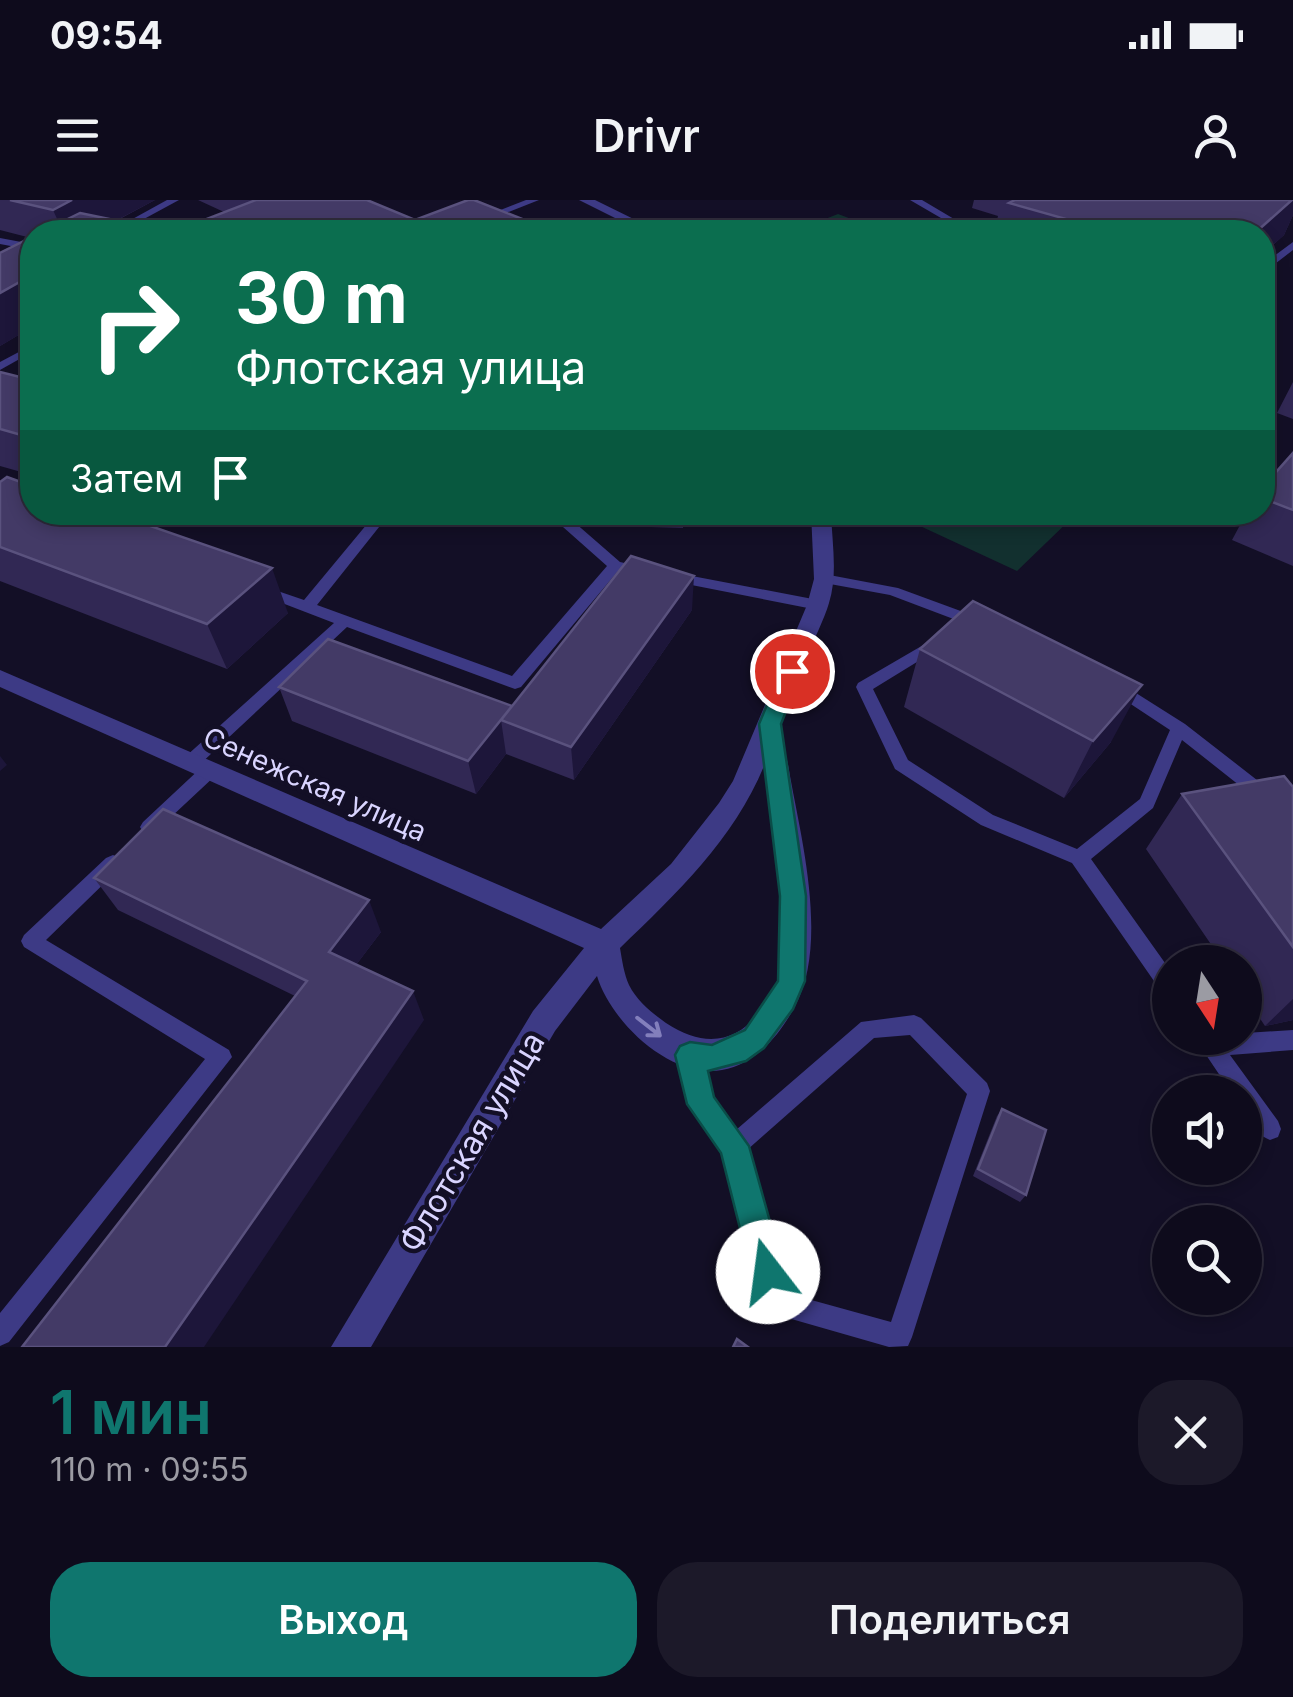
<!DOCTYPE html>
<html lang="ru">
<head>
<meta charset="utf-8">
<style>
	body { margin:0; font-family:Inter,sans-serif; background:#1c1929; color:#f1f3f6; height:100vh; display:flex; flex-direction:column; font-size:38px; white-space:nowrap }
	* { box-sizing:border-box; margin:0 }
	p { font-size:32px; color:#9b9ba3 }
	.icon { flex:none; width:55px; height:55px; fill:none; stroke:currentColor; stroke-width:2; stroke-linecap:round; stroke-linejoin:round }
	.map { position:relative; height:1147px; overflow:hidden }
	.panel { display:flex; flex-direction:column; background:#0e0b1c; flex:1 }
	.panel>* { flex:none }
	.top-card { position:absolute; left:20px; top:20px; width:1255px; height:305px; border-radius:40px; box-shadow:0 5px 15px #0003,0 0 0 2px #2e2b3b; background:#0b6e4f; color:#fff; overflow:hidden }
	.needle { width:65px; rotate:168deg }
	.controls { position:absolute; left:1152px; top:745px; display:grid; gap:20px }
	.controls a { display:grid; place-items:center; width:110px; height:110px; border-radius:50%; background:#0e0b1c; box-shadow:0 5px 15px #0003,0 0 0 2px #2e2b3b; font-size:50px }
	.pin { position:absolute; display:grid; place-items:center; width:85px; height:85px; color:#fff; margin:-42px; border:5px solid #fff; border-radius:50%; box-shadow:0 2px 10px #0007 }
	.me { position:absolute; width:110px; margin:-55px; rotate:345deg; stroke-linejoin:round; filter:drop-shadow(0 0 8px #0008) }
	.turn { display:flex; align-items:center; gap:35px; height:210px; padding:0 50px; font-size:45px }
	.turn .icon { width:130px; height:130px; stroke-width:2.5 }
	.turn b { display:block; font-size:70px; line-height:85px }
	.then { display:flex; align-items:center; height:95px; padding:0 50px; background:#0003; gap:20px; font-size:38px }
	.round { display:grid; place-items:center; flex:none; width:105px; height:105px; border-radius:40px; background:#1c1929 }
	.head { display:flex; align-items:center; justify-content:space-between; height:170px; padding:0 50px }
	h1 { font-size:60px; font-weight:600; line-height:75px; color:#0f766e }
	.action { display:flex; gap:20px; margin-top:auto; padding:20px 50px }
	.action a { flex:1; height:115px; border-radius:40px; background:#0f766e; color:#fff; font-size:40px; font-weight:600; line-height:115px; text-align:center }
	.action a+a { background:#1c1929; color:#f1f3f6 }
	.status { display:flex; justify-content:space-between; align-items:center; height:70px; padding:0 50px; background:#0e0b1c; direction:ltr }
	.status svg { height:28px; fill:currentColor }
	header { display:flex; justify-content:space-between; align-items:center; height:130px; padding:0 50px; background:#0e0b1c; font-size:45px; font-weight:600 }
	.map>svg:first-child { display:block }
	.green { fill:#12302f }
	.lines { fill:none; stroke-linecap:round; stroke-linejoin:round }
	.lane { fill:#3d3a85; fill-rule:evenodd }
	.street { fill:#3d3a85; fill-rule:evenodd }
	.wall { fill:#312854 }
	.shaded-wall { fill:#1d163a }
	.building { fill:#433a66; stroke:#5a527e; stroke-width:2.5 }
	.oneway { stroke:#837fbc }
	.route { fill:#0f766e; stroke:#0a4d48; stroke-width:2.5 }
	.labels { text-anchor:middle; stroke-width:9; stroke-linejoin:round; paint-order:stroke }
	.street-label { font-size:28px; fill:#d9d4ff; stroke:#130f26 }
	.near-street-label { font-size:32px; fill:#d9d4ff; stroke:#130f26 }
</style>
</head>
<body>
<div class="status"><b>09:54</b><svg viewBox="0 0 49 12"><path d="M0 12V9h3v3zM5 12V6h3v6zM10 12V3h3v9zM15 12V0h3v12zM26 1h20v11H26zM47 4h2v5h-2z"/></svg></div>
<header><svg class="icon" aria-label="menu" viewBox="0 0 24 24"><path d="M4 6h16M4 12h16M4 18h16"/></svg>Drivr<svg class="icon" aria-label="person" viewBox="0 0 24 24"><circle cx="12" cy="8" r="4"/><path d="M4 21q1-7 8-7t8 7"/></svg></header>
<div class="map">
<svg width="1293" height="1147" viewBox="0 0 1293 1147">
	<rect width="100%" height="100%" fill="#130f26"/>
	<path class="green" d="M 838,14 L 886,32 L 792,32 Z
		M 914,312 L 1077,312 L 1077,313 L 1017,371 L 905,319 Z"/>
	<g class="lines">
		<path class="lane" d="M 167,0 L 179,0 L 120,32 L 109,32 Z
			M 526,0 L 539,0 L 488,20 L 480,18 Z
			M 910,0 L 922,0 L 976,32 L 965,32 Z
			M 0,38 L 32,44 L 32,50 L 0,44 Z
			M 1293,42 L 1293,50 L 1262,74 L 1262,65 Z
			M 32,145 L 32,152 L 0,170 L 0,162 Z
			M 377,312 L 391,312 L 317,405 L 512,476 L 607,366 L 554,319 L 553,312 L 567,312 L 566,315 L 620,362 L 651,369 L 653,372 L 646,377 L 618,371 L 521,487 L 515,489 L 347,427 L 197,567 L 185,567 L 182,562 L 185,557 L 334,423 L 256,393 L 256,387 L 266,387 L 304,400 Z
			M 671,372 L 818,400 L 826,405 L 818,410 L 666,380 L 664,377 Z
			M 824,374 L 898,388 L 977,417 L 980,421 L 972,426 L 890,395 L 819,382 L 819,376 Z
			M 937,437 L 945,442 L 943,446 L 873,489 L 908,560 L 993,615 L 1077,649 L 1140,599 L 1170,530 L 1111,491 L 1109,487 L 1111,483 L 1117,481 L 1185,524 L 1293,608 L 1293,625 L 1287,623 L 1182,540 L 1153,608 L 1091,659 L 1170,770 L 1170,796 L 1163,794 L 1072,663 L 981,625 L 895,569 L 856,487 L 858,483 Z
			M 210,563 L 216,565 L 219,570 L 216,575 L 155,632 L 143,632 L 140,627 L 143,622 L 204,565 Z
			M 113,655 L 120,658 L 122,663 L 120,668 L 46,740 L 229,850 L 232,857 L 9,1142 L 0,1146 L 0,1113 L 205,859 L 24,747 L 21,741 L 24,735 L 106,658 Z
			M 914,815 L 921,818 L 987,883 L 990,891 L 912,1137 L 908,1146 L 889,1147 L 767,1112 L 724,952 L 693,911 L 679,855 L 682,848 L 690,845 L 698,848 L 711,898 L 736,930 L 861,822 ZM 910,835 L 967,894 L 891,1122 L 786,1093 L 747,950 L 874,838 Z
			M 1293,830 L 1293,850 L 1230,855 L 1278,921 L 1281,929 L 1278,937 L 1270,940 C 1250,932 1245,912 1245,892 L 1231,892 L 1196,840 L 1197,838 L 1245,838 L 1245,833 Z"/>
		<path class="street" d="M 579,0 L 595,0 L 660,32 L 643,32 Z
			M 811,312 L 831,312 C 832,343 838,374 829,403 C 820,434 783,497 782,523 C 781,540 788,560 790,576 C 802,642 829,746 794,808 C 779,836 755,864 722,870 C 670,879 611,822 597,776 L 555,831 L 371,1147 L 331,1147 L 533,811 L 584,748 L 0,487 L 0,470 L 601,729 L 671,664 L 719,603 L 733,581 L 807,405 L 814,379 ZM 764,566 C 772,619 797,738 775,786 C 752,837 714,855 666,823 C 652,813 637,801 629,785 C 624,774 622,760 620,748 C 676,694 734,639 764,566 Z"/>
	</g>
	<path class="wall" d="M 0,0 L 155,0 L 116,21 L 129,23 L 132,32 L 32,32 L 32,127 L 0,146 L 0,53 L 31,38 L 0,30 Z
		M 198,0 L 367,0 L 415,20 L 555,32 L 199,32 L 196,23 L 224,12 Z
		M 974,0 L 1293,0 L 1293,15 L 1284,35 L 1262,55 L 1262,32 L 1002,32 L 1003,28 L 996,25 L 998,16 L 972,8 Z
		M 0,172 L 32,180 L 32,275 L 0,266 Z
		M 1293,182 L 1293,219 L 1277,213 Z
		M 1293,253 L 1293,366 L 1232,340 L 1247,312 L 1262,312 L 1262,288 Z
		M 0,282 L 288,413 L 227,469 L 0,381 Z
		M 618,312 L 684,312 L 683,328 L 618,326 Z
		M 692,410 L 574,580 L 506,554 L 476,594 L 292,521 L 279,487 L 512,506 Z
		M 920,449 L 1111,542 L 1064,598 L 904,507 Z
		M 1293,587 L 1293,820 L 1265,826 L 1245,796 L 1245,762 L 1223,762 L 1146,649 L 1182,594 Z
		M 94,678 L 381,732 L 356,765 L 424,820 L 295,796 L 118,710 Z
		M 1002,909 L 1026,995 L 1020,1002 L 973,976 L 997,916 Z"/>
	<path class="shaded-wall" d="M 72,0 L 155,0 L 94,32 L 63,32 L 53,10 Z
		M 1293,0 L 1293,15 L 1284,35 L 1262,55 L 1262,32 L 1256,32 Z
		M 129,23 L 132,32 L 112,32 Z
		M 32,75 L 32,127 L 0,146 L 0,93 Z
		M 272,368 L 288,413 L 227,469 L 207,424 Z
		M 694,376 L 692,410 L 574,580 L 571,547 Z
		M 1142,485 L 1111,542 L 1064,598 L 1093,541 Z
		M 512,506 L 501,520 L 506,554 L 476,594 L 468,561 Z
		M 0,556 L 7,565 L 0,571 Z
		M 369,700 L 381,732 L 343,782 L 329,752 Z
		M 413,791 L 424,820 L 204,1147 L 165,1147 Z
		M 1293,799 L 1293,820 L 1265,826 Z"/>
	<path class="building" d="M 10,0 L 72,0 L 53,10 Z
		M 256,0 L 367,0 L 415,20 L 468,0 L 474,0 L 555,32 L 215,32 L 196,23 Z
		M 1015,0 L 1292,0 L 1256,32 L 1112,32 L 1009,3 Z
		M 80,13 L 129,23 L 112,32 L 41,32 Z
		M 32,37 L 32,75 L 0,93 L 0,53 Z
		M 0,172 L 32,180 L 32,238 L 0,229 Z
		M 1293,253 L 1293,310 L 1262,298 L 1262,288 Z
		M 7,277 L 32,286 L 32,312 L 110,312 L 272,368 L 207,424 L 0,347 L 0,282 Z
		M 631,356 L 694,376 L 571,547 L 501,520 Z
		M 973,401 L 1142,485 L 1093,541 L 920,449 Z
		M 328,439 L 512,506 L 468,561 L 279,487 Z
		M 1284,576 L 1293,587 L 1293,747 L 1182,594 Z
		M 163,609 L 369,700 L 329,752 L 413,791 L 165,1147 L 22,1147 L 307,781 L 94,678 Z
		M 1002,909 L 1046,930 L 1026,995 L 978,969 Z
		M 737,1139 L 748,1147 L 733,1147 Z"/>
	<defs><path id="oneway-shaft" d="M-6 0H5M1.5-3L5.5 0L1.5 3" fill="none" stroke-width="1.6" stroke-linecap="round" stroke-linejoin="round" transform="scale(2.5)"/></defs>
	<use class="oneway" href="#oneway-shaft" transform="translate(649 827) rotate(38)"/>
	<path class="route" d="M 792,464 L 802,471 L 781,524 L 806,696 L 805,781 L 793,809 L 764,848 L 746,861 L 708,871 L 714,897 L 749,946 L 784,1072 L 779,1083 L 768,1088 L 756,1083 L 751,1072 L 721,953 L 687,904 L 675,855 L 680,846 L 690,842 L 712,845 L 745,830 L 778,781 L 780,696 L 759,524 L 781,471 Z"/>
	<g class="labels">
		<g class="street-label">
			<text transform="translate(315 584) rotate(24)" y="10">Сенежская улица</text>
		</g>
		<g class="near-street-label">
			<text transform="translate(472 942) rotate(-59)" y="11">Флотская улица</text>
		</g>
	</g>
</svg>
<div class="controls">
<a><svg class="needle" viewBox="-14 -14 28 28"><path d="M0-13l5 13h-10z" fill="#e53935"/><path d="M0 13l5-13h-10z" fill="#9b9ba3"/></svg></a>
<a><svg class="icon" aria-label="sound" viewBox="0 0 24 24"><path d="M4 9h4l5-4v14l-5-4H4zM17 9q2 3 0 6"/></svg></a>
<a><svg class="icon" aria-label="search" viewBox="0 0 24 24"><circle cx="10" cy="10" r="6"/><path d="M15 15l6 6"/></svg></a>
</div>
<div class="pin" style="left:792px;top:471px;background:#d93025"><svg class="icon" aria-label="arrive" viewBox="0 0 24 24"><path d="M6 21V4h12l-3 4 3 4H6"/></svg></div>
<svg class="me" style="left:768px;top:1072px" viewBox="-20 -20 40 40"><circle r="19" fill="#fff"/><path d="M0-13L10 11 0 6-10 11z" fill="#0f766e"/></svg>
<div class="top-card">
<div class="turn"><svg class="icon" aria-label="right" viewBox="0 0 24 24"><path d="M7 20v-9h11M14 6l5 5-5 5"/></svg><div><b>30 m</b>Флотская улица</div></div>
<div class="then">Затем<svg class="icon" aria-label="arrive" viewBox="0 0 24 24"><path d="M6 21V4h12l-3 4 3 4H6"/></svg></div>
</div>
</div>
<section class="panel">
<div class="head"><div><h1>1 мин</h1><p>110 m · 09:55</p></div><a class="round"><svg class="icon" aria-label="close" viewBox="0 0 24 24"><path d="M6 6l12 12M18 6L6 18"/></svg></a></div>
<div class="action"><a>Выход</a><a>Поделиться</a></div>
</section>
</body>
</html>
